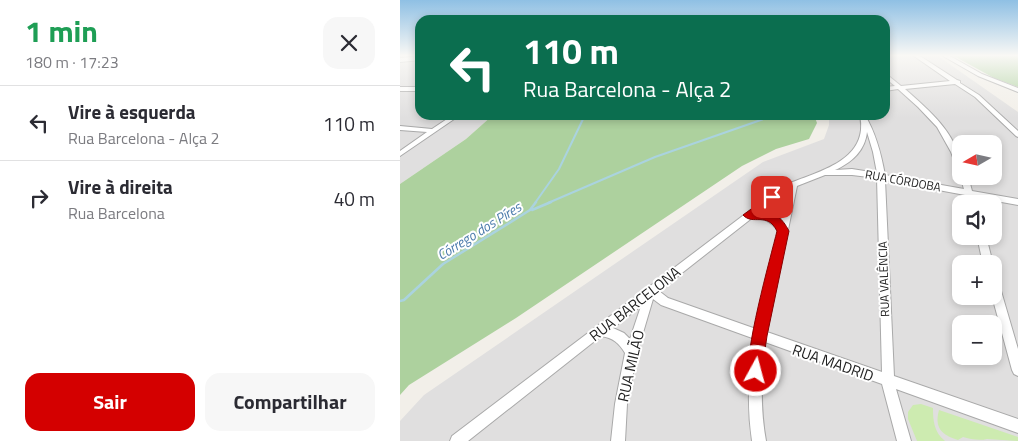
<!DOCTYPE html>
<html lang="pt">
<head>
<meta charset="utf-8">
<style>
	body { margin:0; font-family:"Titillium Web",sans-serif; background:#f7f7f7; color:#2b2b33; height:100vh; display:flex; flex-direction:column; font-size:19px; white-space:nowrap }
	* { box-sizing:border-box; margin:0 }
	p { font-size:16px; color:#7c7c81 }
	.icon { flex:none; width:28px; height:28px; fill:none; stroke:currentColor; stroke-width:2; stroke-linecap:round; stroke-linejoin:round }
	.map { position:relative; flex:1; overflow:hidden }
	.panel { display:flex; flex-direction:column; background:#fff; width:400px }
	.panel>* { flex:none }
	.top-card { position:absolute; left:15px; top:15px; width:475px; height:105px; border-radius:15px; box-shadow:0 2px 8px #0003; background:#0b6e4f; color:#fff; overflow:hidden }
	.needle { width:32px; rotate:261deg }
	.fabs { position:absolute; left:552px; top:135px; display:grid; gap:10px }
	.fabs a { display:grid; place-items:center; width:50px; height:50px; border-radius:10px; background:#fff; box-shadow:0 2px 8px #0003; font-size:25px }
	.pin { position:absolute; display:grid; place-items:center; width:42px; height:42px; color:#fff; margin:-21px; border-radius:10px; box-shadow:0 2px 8px #0006 }
	.me { position:absolute; width:55px; margin:-28px; rotate:7deg; stroke-linejoin:round; filter:drop-shadow(0 0 4px #0008) }
	.turn { display:flex; align-items:center; gap:18px; height:105px; padding:0 25px; font-size:22px }
	.turn .icon { width:65px; height:65px; stroke-width:2.5 }
	.turn b { display:block; font-size:35px; line-height:42px }
	.round { display:grid; place-items:center; flex:none; width:52px; height:52px; border-radius:15px; background:#f7f7f7 }
	.headline { display:flex; align-items:center; justify-content:space-between; height:85px; padding:0 25px }
	h1 { font-size:30px; font-weight:700; line-height:38px; color:#1e9e55 }
	.cta { display:flex; gap:10px; margin-top:auto; padding:10px 25px }
	.cta a { flex:1; height:58px; border-radius:15px; background:#d40000; color:#fff; font-size:20px; font-weight:700; line-height:58px; text-align:center }
	.cta a+a { background:#f7f7f7; color:#2b2b33 }
	ul { padding:0; list-style:none }
	li { display:flex; align-items:center; gap:15px; height:75px; padding:0 25px; border-top:1px solid #e1e1e2 }
	li div { flex:1 }
	li b { display:block; font-size:19px }
	li em { font-style:normal }
	main { display:flex; flex:1; min-height:0 }
	.map>svg:first-child { display:block }
	.residential { fill:#e0dfdf; fill-rule:evenodd }
	.grass { fill:#cdebb0 }
	.forest { fill:#add19e }
	.lines { fill:none; stroke-linecap:round; stroke-linejoin:round }
	.stream-far1 { stroke:#aad3df; stroke-width:2 }
	.stream { stroke:#aad3df; stroke-width:2.5 }
	.street-casing { stroke:#a9a9a9; stroke-width:2 }
	.street { fill:#fff; fill-rule:evenodd }
	.route { fill:#d40000; stroke:#8a0000 }
	.labels { text-anchor:middle; stroke-width:4; stroke-linejoin:round; paint-order:stroke }
	.street-label { font-size:12px; fill:#222; stroke:#fff }
	.water-label { font-size:14px; font-style:italic; fill:#4a7aab; stroke:#fff }
	.near-street-label { font-size:15px; fill:#222; stroke:#fff }
</style>
</head>
<body>
<main>
<section class="panel">
<div class="headline"><div><h1>1 min</h1><p>180 m · 17:23</p></div><a class="round"><svg class="icon" aria-label="close" viewBox="0 0 24 24"><path d="M6 6l12 12M18 6L6 18"/></svg></a></div>
<ul>
<li><svg class="icon" aria-label="left" viewBox="0 0 24 24"><path d="M17 20v-9H6M10 6l-5 5 5 5"/></svg><div><b>Vire à esquerda</b><p>Rua Barcelona - Alça 2</p></div><em>110 m</em></li>
<li><svg class="icon" aria-label="right" viewBox="0 0 24 24"><path d="M7 20v-9h11M14 6l5 5-5 5"/></svg><div><b>Vire à direita</b><p>Rua Barcelona</p></div><em>40 m</em></li>
</ul>
<div class="cta"><a>Sair</a><a>Compartilhar</a></div>
</section>
<div class="map">
<svg width="618" height="441" viewBox="0 0 618 441">
	<rect width="100%" height="100%" fill="#f2efe9"/>
	<path class="residential" d="M 0,56 L 20,56 L 20,115 L 93,115 L 66,139 L 0,184 Z
		M 485,56 L 538,56 L 618,112 L 618,441 L 0,441 L 0,421 L 24,395 L 363,162 L 424,139 L 429,125 L 429,115 L 485,115 ZM 561,144 L 594,144 L 594,176 L 561,176 ZM 561,204 L 594,204 L 594,236 L 561,236 ZM 561,264 L 594,264 L 594,296 L 561,296 ZM 561,324 L 594,324 L 594,356 L 561,356 Z"/>
	<path class="grass" d="M 521,404 L 533,408 C 533,421 534,432 545,441 L 517,441 L 508,419 L 508,412 L 513,405 Z
		M 539,410 L 618,437 L 618,441 L 587,439 C 579,441 570,439 563,437 L 558,440 C 542,435 534,428 539,410 Z"/>
	<path class="forest" d="M 554,56 L 618,56 L 618,87 L 594,78 Z
		M 93,115 L 414,115 L 417,123 L 409,139 L 376,149 L 342,166 L 116,318 L 9,385 L 0,395 L 0,184 L 66,139 Z"/>
	<g class="lines">
		<path class="stream-far1" d="M 135,203 L 159,169 L 185,115
			M 148,203 L 255,157 L 375,115"/>
		<path class="stream" d="M 132,210 L 151,202
			M 0,301 L 4,300 L 43,264 L 130,210 L 136,202"/>
		<defs>
			<path id="street" d="M 20,56 L 20,60 L 0,62 L 0,58 Z
				M 514,56 L 520,56 L 557,80 L 560,81 L 560,83 L 579,95 L 618,131 L 618,137 L 616,136 L 575,97 L 555,84 L 505,89 C 529,110 561,137 561,171 L 558,171 L 551,152 L 537,127 L 518,107 L 498,89 L 485,91 L 485,87 L 495,86 L 485,78 L 485,73 L 501,86 L 550,81 Z
				M 543,56 L 550,56 L 582,74 L 618,88 L 618,92 L 578,76 Z
				M 0,87 L 20,87 L 20,91 L 0,91 Z
				M 53,115 L 60,115 L 0,156 L 0,151 L 27,132 L 0,130 L 0,126 L 32,129 Z
				M 459,115 L 465,115 C 476,134 481,153 485,175 L 564,189 L 560,176 L 561,174 L 561,176 L 568,176 L 572,191 L 618,199 L 618,205 L 574,197 L 576,204 L 568,204 L 565,195 L 485,180 L 494,376 L 618,419 L 618,433 L 496,389 L 511,441 L 497,441 L 482,384 L 365,342 C 361,376 360,408 366,441 L 352,441 C 347,407 348,373 355,339 L 261,305 L 253,299 L 237,353 L 227,404 L 225,441 L 211,441 L 215,404 L 225,353 C 219,343 213,338 201,336 L 68,441 L 50,441 L 52,436 L 381,187 C 408,174 457,166 461,130 C 461,124 462,121 459,115 ZM 467,132 L 473,152 L 477,173 L 452,169 L 435,170 C 451,163 465,151 467,132 ZM 425,175 L 452,175 L 477,178 L 482,372 L 367,332 L 397,186 ZM 388,191 L 381,221 L 372,215 L 360,212 ZM 352,218 C 364,218 371,221 378,231 L 356,329 L 268,298 L 259,291 ZM 241,306 L 230,339 L 224,333 L 213,328 Z
				M 577,236 L 586,236 L 593,264 L 583,264 Z
				M 594,280 L 598,281 L 599,284 L 618,349 L 618,376 L 614,374 L 612,370 L 592,296 L 594,296 Z"/>
		</defs>
		<use href="#street" class="street-casing"/>
		<use href="#street" class="street"/>
	</g>
	<linearGradient id="sky" x2="0" y2="1"><stop stop-color="#8fc0e4"/><stop offset="0.47" stop-color="#f9f8f5"/><stop offset="1" stop-color="#f9f8f5" stop-opacity="0"/></linearGradient>
	<rect width="618" height="118" fill="url(#sky)"/>
	<path class="route" d="M 372,194 L 378,197 L 363,210 C 377,214 382,218 389,231 L 367,336 L 361,376 L 356,379 L 350,376 C 342,358 371,256 377,231 C 367,211 353,226 343,215 Z"/>
	<g class="labels">
		<g class="street-label">
			<text transform="translate(503 181) rotate(10)" y="4">RUA CÓRDOBA</text>
			<text transform="translate(484 279) rotate(-92)" y="4">RUA VALÊNCIA</text>
		</g>
		<g class="water-label">
			<text transform="translate(79 231) rotate(-32)" y="5">Córrego dos Píres</text>
		</g>
		<g class="near-street-label">
			<text transform="translate(235 304) rotate(-38)" y="5">RUA BARCELONA</text>
			<text transform="translate(433 363) rotate(19)" y="5">RUA MADRID</text>
			<text transform="translate(231 366) rotate(-77)" y="5">RUA MILÃO</text>
		</g>
	</g>
</svg>
<div class="fabs">
<a><svg class="needle" viewBox="-14 -14 28 28"><path d="M0-13l5 13h-10z" fill="#e53935"/><path d="M0 13l5-13h-10z" fill="#7c7c81"/></svg></a>
<a><svg class="icon" aria-label="sound" viewBox="0 0 24 24"><path d="M4 9h4l5-4v14l-5-4H4zM17 9q2 3 0 6"/></svg></a>
<a>+</a>
<a>−</a>
</div>
<div class="pin" style="left:372px;top:197px;background:#d93025"><svg class="icon" aria-label="arrive" viewBox="0 0 24 24"><path d="M6 21V4h12l-3 4 3 4H6"/></svg></div>
<svg class="me" style="left:356px;top:371px" viewBox="-20 -20 40 40"><circle r="17" fill="#d40000" stroke="#fff" stroke-width="3"/><path d="M0-11L8 9 0 5-8 9z" fill="#fff"/></svg>
<div class="top-card">
<div class="turn"><svg class="icon" aria-label="left" viewBox="0 0 24 24"><path d="M17 20v-9H6M10 6l-5 5 5 5"/></svg><div><b>110 m</b>Rua Barcelona - Alça 2</div></div>
</div>
</div>
</main>
</body>
</html>
